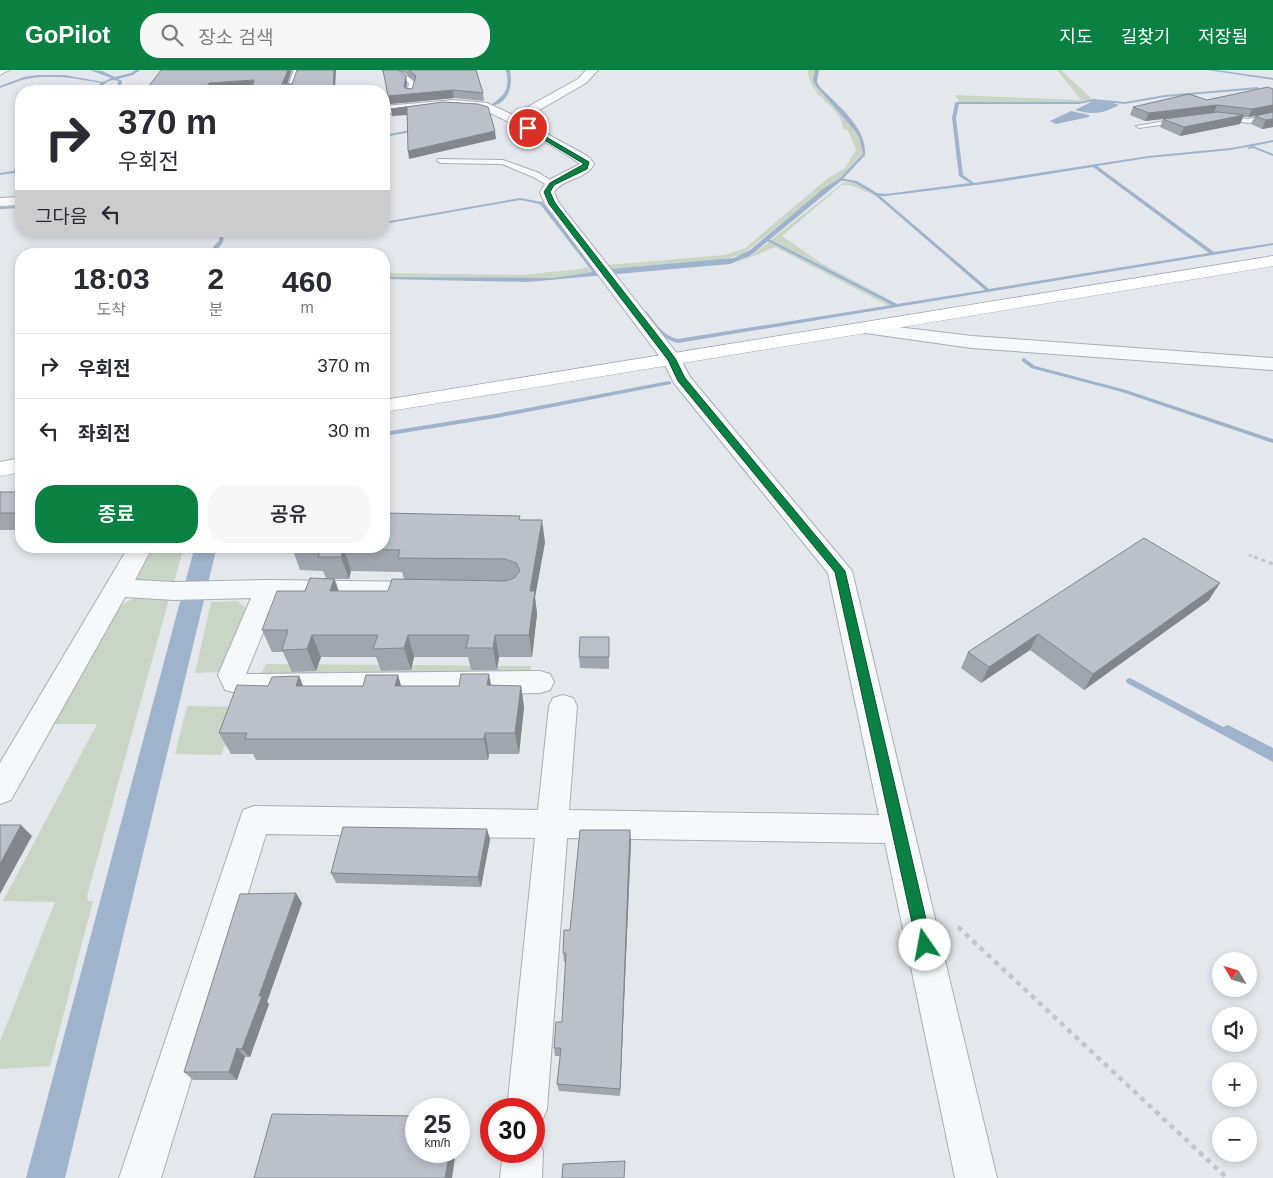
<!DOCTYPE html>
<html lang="ko">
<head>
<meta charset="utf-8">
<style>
	body { margin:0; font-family:Helvetica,"Noto Sans KR",sans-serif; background:#f7f7f7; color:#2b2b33; height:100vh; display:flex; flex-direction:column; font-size:19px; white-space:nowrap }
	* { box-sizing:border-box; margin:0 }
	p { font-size:16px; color:#7c7c81 }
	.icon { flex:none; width:28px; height:28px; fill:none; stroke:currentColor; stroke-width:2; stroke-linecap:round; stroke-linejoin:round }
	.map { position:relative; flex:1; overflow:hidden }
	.details { position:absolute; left:15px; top:178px; width:375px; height:305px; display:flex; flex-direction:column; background:#fff; border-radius:20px; box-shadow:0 2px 8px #0003 }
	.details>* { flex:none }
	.banner { position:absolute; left:15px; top:15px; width:375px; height:152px; border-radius:20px; box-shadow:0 2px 8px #0003; background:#fff; color:#2b2b33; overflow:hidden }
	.needle { width:32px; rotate:308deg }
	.controls { position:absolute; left:1212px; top:882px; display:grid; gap:10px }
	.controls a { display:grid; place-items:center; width:45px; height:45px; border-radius:50%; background:#fff; box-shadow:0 2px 8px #0003; font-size:25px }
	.speed { position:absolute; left:405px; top:1028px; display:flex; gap:10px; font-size:25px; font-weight:700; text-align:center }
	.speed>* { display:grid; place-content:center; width:65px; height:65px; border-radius:50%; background:#fff; box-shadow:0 2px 8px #0003; line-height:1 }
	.speed small { font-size:12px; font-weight:400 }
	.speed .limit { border:8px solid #d22; background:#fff; color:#111 }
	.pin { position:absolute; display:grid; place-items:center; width:42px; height:42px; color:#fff; margin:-21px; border:2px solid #fff; border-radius:50%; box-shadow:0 1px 5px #0007 }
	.me { position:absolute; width:55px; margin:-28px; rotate:348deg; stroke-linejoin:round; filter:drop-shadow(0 0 4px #0008) }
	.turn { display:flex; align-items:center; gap:18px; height:105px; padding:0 20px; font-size:22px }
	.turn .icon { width:65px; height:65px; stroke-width:2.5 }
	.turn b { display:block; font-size:35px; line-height:42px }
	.then { display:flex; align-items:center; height:48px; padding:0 20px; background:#0003; gap:10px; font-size:19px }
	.eta { display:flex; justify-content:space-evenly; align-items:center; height:85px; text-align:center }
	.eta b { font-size:30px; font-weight:600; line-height:35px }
	.action { display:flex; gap:10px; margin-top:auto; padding:10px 20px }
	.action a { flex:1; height:58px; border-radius:20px; background:#0b8043; color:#fff; font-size:20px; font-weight:600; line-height:58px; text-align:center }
	.action a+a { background:#f7f7f7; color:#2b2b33 }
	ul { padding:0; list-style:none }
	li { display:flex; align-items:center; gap:15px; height:65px; padding:0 20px; border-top:1px solid #e1e1e2 }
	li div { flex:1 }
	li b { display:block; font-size:19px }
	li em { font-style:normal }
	header { display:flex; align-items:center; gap:30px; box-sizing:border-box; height:70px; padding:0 25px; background:#0b8043; color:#fff }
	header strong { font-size:24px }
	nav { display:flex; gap:28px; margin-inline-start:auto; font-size:18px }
	.search { width:350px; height:45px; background:#f7f7f7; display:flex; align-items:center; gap:12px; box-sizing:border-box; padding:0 18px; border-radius:20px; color:#7c7c81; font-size:19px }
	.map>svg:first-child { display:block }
	.green { fill:#c9d6c5 }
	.water { fill:#9fb4cc }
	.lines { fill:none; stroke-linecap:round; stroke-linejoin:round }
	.stream { fill:#9fb4cc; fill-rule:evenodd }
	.lane-casing { stroke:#a9aeb7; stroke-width:2 }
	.street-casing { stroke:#a9aeb7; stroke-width:2 }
	.primary-casing { stroke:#a3abb8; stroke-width:1 }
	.path-far2 { stroke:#c2c5cb; stroke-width:2.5; stroke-dasharray:3 3; stroke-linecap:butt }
	.path-far1 { stroke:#c2c5cb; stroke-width:3; stroke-dasharray:4 4; stroke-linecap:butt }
	.path { stroke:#c2c5cb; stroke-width:4.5; stroke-dasharray:5 5; stroke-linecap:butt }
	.lane { fill:#f7f8fa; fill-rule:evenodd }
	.street { fill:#f7f8fa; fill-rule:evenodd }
	.primary { fill:#fff; fill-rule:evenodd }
	.wall { fill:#a1a5ae; fill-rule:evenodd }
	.shaded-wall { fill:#83868d }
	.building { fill:#bbc0ca; stroke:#83868d }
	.route { fill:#0b8043; stroke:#07532c }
</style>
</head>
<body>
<header>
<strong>GoPilot</strong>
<div class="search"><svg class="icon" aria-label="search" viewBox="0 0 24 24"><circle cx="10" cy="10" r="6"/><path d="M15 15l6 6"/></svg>장소 검색</div>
<nav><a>지도</a><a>길찾기</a><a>저장됨</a></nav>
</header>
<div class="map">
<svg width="1273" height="1108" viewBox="0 0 1273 1108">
	<rect width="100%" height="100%" fill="#e4e7ec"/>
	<path class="green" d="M 808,0 L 815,0 L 816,16 L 855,61 L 859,67 L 863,84 L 849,100 L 743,184 L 723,190 L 611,199 L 607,195 L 724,185 L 744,179 L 827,109 L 845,98 L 856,80 L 848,60 L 843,59 C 844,38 808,27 808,0 Z
		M 1057,0 L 1061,0 L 1092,29 L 1078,32 L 956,33 L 959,31 L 955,25 L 1081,30 Z
		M 844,112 L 855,113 L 876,126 L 851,115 L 842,115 L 782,166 L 821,193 L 896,233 L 771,170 Z
		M 769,172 L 774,175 L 892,235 L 889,236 L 775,177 L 735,194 L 751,186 Z
		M 587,197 L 593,202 L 553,208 L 521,209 L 384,207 L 384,203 L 521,205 L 581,199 Z
		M 151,476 L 184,476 L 174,513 L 137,511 L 135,509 Z
		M 134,528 L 169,529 L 87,826 L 88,831 L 93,831 L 50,996 L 0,999 L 0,971 L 55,832 L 3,831 L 97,654 L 54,654 L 118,537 Z
		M 237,531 L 247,539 L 222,602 L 195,603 L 211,532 Z
		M 266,594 L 531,596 L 530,607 L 261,604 Z
		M 187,636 L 240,637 L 221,685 L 175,684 Z"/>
	<path class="water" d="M 815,0 L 819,0 L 817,12 L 819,16 C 837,35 867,57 865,85 L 842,110 L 750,186 L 730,194 L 527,212 L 384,209 L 384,207 L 553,208 L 611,199 L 734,188 L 750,180 L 823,119 L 840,108 L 863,84 L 859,67 L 855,61 L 816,16 L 813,10 Z
		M 1093,31 L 1110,32 L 1119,35 C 1102,44 1093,45 1075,40 Z
		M 1071,41 L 1089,45 L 1089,47 L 1056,54 L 1050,51 Z
		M 195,476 L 217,476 L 65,1108 L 26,1108 Z"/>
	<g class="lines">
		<path class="stream" d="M 90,0 L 102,1 L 115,7 L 131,3 L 136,0 L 140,0 L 133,5 L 118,9 L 122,11 L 120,21 L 117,21 L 118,11 C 108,6 101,20 91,21 L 101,13 C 76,8 51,4 26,9 C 17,11 9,15 0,18 L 0,16 L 24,7 L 38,5 L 64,5 L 103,12 L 111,8 Z
			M 506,0 L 510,0 C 513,17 509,32 491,37 L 491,35 C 506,24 510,19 506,0 Z
			M 1207,0 L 1216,0 L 1273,8 L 1273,10 Z
			M 1258,17 L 1259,19 L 1165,27 L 1125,34 L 1093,31 L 1079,34 L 959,34 L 956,48 L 963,105 L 974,113 L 1148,86 L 1231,78 L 1273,70 L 1273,72 L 1253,76 L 1273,84 L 1273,86 L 1253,78 L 1249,79 L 1247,78 L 1252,76 L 1231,80 L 1148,88 L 1097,96 L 1214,182 L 1273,173 L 1273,175 L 678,273 C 661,269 652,256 641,242 L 646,241 C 655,252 663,266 678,269 L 892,235 L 765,170 L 765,168 L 767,168 L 897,234 L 985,220 L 875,125 L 855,113 L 839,110 L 839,108 L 857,111 L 877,123 L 886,124 L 970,113 L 959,106 L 952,48 L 955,33 L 957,32 L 1079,32 L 1093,29 L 1125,32 L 1165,25 ZM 1093,97 L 1209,183 L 989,219 L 880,126 L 886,126 L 992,113 Z
			M 416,59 L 417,61 L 384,67 L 384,65 Z
			M 20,95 L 21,95 L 21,98 L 15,103 L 0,105 L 0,103 L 13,101 Z
			M 520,128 L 542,132 L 599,203 L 599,205 L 595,205 L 540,134 L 520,130 L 384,154 L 384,152 Z
			M 21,136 L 21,138 L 0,139 L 0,137 Z
			M 220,161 L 224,161 L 223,172 L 214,184 L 210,184 L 214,176 L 219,171 Z
			M 1024,288 L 1035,296 L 1126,320 L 1273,369 L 1273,373 L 1122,322 L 1031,298 L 1022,291 L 1022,289 Z
			M 669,311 L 671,312 L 671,314 L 496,348 L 384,366 L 384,362 L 496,344 Z
			M 1130,608 L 1223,657 L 1227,655 L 1230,656 L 1273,678 L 1273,692 L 1127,613 L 1126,611 L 1127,609 Z"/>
		<defs>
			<path id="lane" d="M 294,0 L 300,0 L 292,21 L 286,21 Z
				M 382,0 C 395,0 406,3 415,13 L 412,25 L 407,24 L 409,13 L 402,7 Z
				M 1273,44 L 1273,48 L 1248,53 L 1222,48 L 1225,46 L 1248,49 Z
				M 1178,49 L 1180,50 L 1180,52 L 1139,58 L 1136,56 Z
				M 438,89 L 503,90 L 539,103 L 556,114 L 549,116 L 533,107 L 502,94 L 441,93 L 437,91 Z"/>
			<path id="street" d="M 0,0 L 9,0 L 0,5 Z
				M 586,0 L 598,0 L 586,13 L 522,50 L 589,87 L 594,94 C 586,110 563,108 554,122 L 559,133 L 679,286 L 690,307 L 852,501 L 997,1108 L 955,1108 L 885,773 L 567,768 L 547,1039 L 541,1053 L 534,1056 L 534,1039 L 507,1039 L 535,768 L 266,764 L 161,1108 L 119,1108 L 243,740 L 254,736 L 538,740 L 549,636 L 553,628 L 563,625 L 573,628 L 577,636 L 569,740 L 879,745 L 828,503 L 674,313 L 663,291 L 545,134 L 540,122 L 547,111 L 580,94 C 566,83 496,43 479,39 C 449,33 415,42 384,44 L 384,36 L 454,30 L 487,33 L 513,45 L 578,9 Z
				M 21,127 L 21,135 L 0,136 L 0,128 Z
				M 864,253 L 972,266 L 1273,288 L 1273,300 L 972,278 L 858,262 L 855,258 L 858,254 Z
				M 129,476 L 153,476 L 135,510 L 174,512 L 268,510 L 423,512 L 432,515 L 436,521 L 432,527 L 423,530 L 277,528 L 246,604 L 540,601 L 550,604 L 554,612 L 550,620 L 540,623 L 252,627 L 225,620 L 218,605 L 251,528 L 174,530 L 125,527 L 11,730 L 0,734 L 0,693 Z
				M 534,1065 L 537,1067 L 543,1081 L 542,1108 L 500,1108 L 503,1081 L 534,1081 Z"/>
			<path id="primary" d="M 1273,186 L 1273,196 L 384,342 L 384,330 Z
				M 21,388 L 21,402 L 0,406 L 0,392 Z"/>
		</defs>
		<use href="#lane" class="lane-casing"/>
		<use href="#street" class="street-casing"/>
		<use href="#primary" class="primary-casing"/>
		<path class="path-far2" d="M 1249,485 L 1257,488"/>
		<path class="path-far1" d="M 1254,487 L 1273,494"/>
		<path class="path" d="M 958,857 L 1227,1108"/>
		<use href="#lane" class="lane"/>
		<use href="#street" class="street"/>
		<use href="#primary" class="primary"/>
	</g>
	<path class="wall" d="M 383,0 L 476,0 L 483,23 L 484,31 L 454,28 L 390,34 ZM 401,2 L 405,3 L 414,11 L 412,19 L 406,18 L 407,14 L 406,6 Z
		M 1273,19 L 1273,57 L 1262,59 L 1251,54 L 1255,46 L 1262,45 L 1248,47 L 1243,47 L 1240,54 L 1180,66 L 1160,57 L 1163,49 L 1145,51 L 1130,45 L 1133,37 L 1207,30 Z
		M 0,422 L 21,422 L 21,460 L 0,460 Z
		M 520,450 L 545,472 L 535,527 L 537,544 L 532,587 L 499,587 L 497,600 L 471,600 L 468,587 L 414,587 L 411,600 L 381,601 L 376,587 L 321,587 L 316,601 L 292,602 L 283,582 L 272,582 L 262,560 L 305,521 L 326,508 L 323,501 L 300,500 L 292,478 ZM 351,501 L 402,502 L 404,509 L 388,521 L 339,521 L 335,509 L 349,509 Z
		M 1209,530 L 1084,620 L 1030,580 L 981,613 L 961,598 L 968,582 L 1018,549 Z
		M 609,567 L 609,599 L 580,598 L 579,587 Z
		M 398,605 L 401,616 L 521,616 L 524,637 L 519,684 L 489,684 L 488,690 L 256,690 L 253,684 L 231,684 L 219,663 L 268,616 L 299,606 L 303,616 L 363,616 Z
		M 490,769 L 481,817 L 336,813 L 331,803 Z
		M 631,771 L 620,1026 L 559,1021 L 557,1014 L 560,986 L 555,986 L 554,978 L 562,952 L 566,892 L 564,892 L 563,883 L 570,860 Z
		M 302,833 L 267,932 L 269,934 L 250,987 L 245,987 L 237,1010 L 193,1010 L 184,1002 Z"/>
	<path class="shaded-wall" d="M 288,0 L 292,0 L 285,21 L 282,14 Z
		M 334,0 L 336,0 L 335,21 L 333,21 Z
		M 406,6 L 407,14 L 405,24 L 404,16 Z
		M 254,10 L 256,17 L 205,21 L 209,13 Z
		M 453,20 L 454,28 L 390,34 L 388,26 Z
		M 1217,35 L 1214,43 L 1145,51 L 1149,43 Z
		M 1273,35 L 1273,43 L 1248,47 L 1252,39 Z
		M 407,37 L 408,45 L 392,46 L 391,39 Z
		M 1244,45 L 1240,54 L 1180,66 L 1184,57 Z
		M 1273,49 L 1273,57 L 1262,59 L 1266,50 Z
		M 495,61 L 496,69 L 409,89 L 408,81 Z
		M 542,450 L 545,472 L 535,527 L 537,544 L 532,587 L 529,565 L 530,521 Z
		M 344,479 L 351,501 L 349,509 L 341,487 Z
		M 334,509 L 342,531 L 330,521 Z
		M 1220,513 L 1209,530 L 1084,620 L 1093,604 Z
		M 1038,564 L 1030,580 L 981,613 L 989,597 Z
		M 312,565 L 321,587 L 316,601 L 307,579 Z
		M 408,565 L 414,587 L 411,600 L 404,578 Z
		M 495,565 L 499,587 L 497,600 L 493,578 Z
		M 489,604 L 493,626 L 487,615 Z
		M 398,605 L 404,627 L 395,616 Z
		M 299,606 L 308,628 L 296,616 Z
		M 521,616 L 524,637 L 519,684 L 515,663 Z
		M 485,663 L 489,684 L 488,690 L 484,669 Z
		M 21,755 L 32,766 L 0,824 L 0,794 Z
		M 487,759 L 490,769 L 481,817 L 478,807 Z
		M 630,760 L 631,771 L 620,1026 L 620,1019 Z
		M 296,823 L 302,833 L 267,932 L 269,934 L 250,987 L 242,979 L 259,926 Z
		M 237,978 L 245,987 L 237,1010 L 229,1002 Z
		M 450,1081 L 456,1081 L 452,1108 L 445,1108 Z"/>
	<path class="building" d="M 161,0 L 288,0 L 282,14 L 292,14 L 297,0 L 334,0 L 333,21 L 251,21 L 254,10 L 209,13 L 205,21 L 126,21 L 132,16 L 149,16 Z
		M 383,0 L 397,0 L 400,1 L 406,6 L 404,16 L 405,18 L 412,19 L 416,6 L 409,0 L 476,0 L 483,23 L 453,20 L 388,26 Z
		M 1268,17 L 1273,19 L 1273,35 L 1252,39 L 1217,35 L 1149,43 L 1133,37 L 1189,24 L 1207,30 Z
		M 443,32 L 478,34 L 488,37 L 495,61 L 408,81 L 407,37 L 391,39 Z
		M 1218,42 L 1244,45 L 1184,57 L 1163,49 Z
		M 1273,42 L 1273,49 L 1266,50 L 1255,46 Z
		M 0,422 L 21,422 L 21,443 L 0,443 Z
		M 384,443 L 520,446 L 519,450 L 542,450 L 530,521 L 535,521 L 529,565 L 495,565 L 493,578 L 466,578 L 469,565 L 408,565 L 404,578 L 373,579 L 378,565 L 312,565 L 307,579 L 282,580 L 288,560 L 262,560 L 277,521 L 305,521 L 310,508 L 334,509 L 330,521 L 388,521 L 392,509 L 505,511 L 514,508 L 520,501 L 516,493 L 505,489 L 398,488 L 400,480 L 344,479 L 341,487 L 318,487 L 321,479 L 292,478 L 293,476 L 384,476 Z
		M 1144,468 L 1220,513 L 1093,604 L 1038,564 L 989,597 L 968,582 Z
		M 580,567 L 609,567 L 609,587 L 579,587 Z
		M 461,604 L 489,604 L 487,615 L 521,616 L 515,663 L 485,663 L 484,669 L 245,669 L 247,663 L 219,663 L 237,615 L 268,616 L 272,607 L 299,606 L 296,616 L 363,616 L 366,605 L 398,605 L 395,616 L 459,616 Z
		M 0,755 L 21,755 L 0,794 Z
		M 343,757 L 487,759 L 478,807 L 331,803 Z
		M 580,760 L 630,760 L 620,1019 L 557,1014 L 561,978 L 554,978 L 556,952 L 562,952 L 566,883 L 563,883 L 564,860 L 570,860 Z
		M 296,823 L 259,926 L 262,926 L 242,979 L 237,978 L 229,1002 L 184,1002 L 240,824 Z
		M 272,1044 L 416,1046 L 416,1081 L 450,1081 L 445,1108 L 254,1108 Z
		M 625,1091 L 624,1108 L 562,1108 L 563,1094 Z"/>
	<path class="route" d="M 526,57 L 529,57 L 589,92 L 587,99 L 554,115 L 550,122 L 555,133 L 675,288 L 685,308 L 845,501 L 932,875 L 930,880 L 925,883 L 919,880 L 917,875 L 835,502 L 678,311 L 668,290 L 549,134 L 544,122 L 550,113 L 584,94 L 526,59 Z"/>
</svg>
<div class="controls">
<a><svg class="needle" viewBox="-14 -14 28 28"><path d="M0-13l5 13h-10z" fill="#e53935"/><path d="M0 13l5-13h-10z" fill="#7c7c81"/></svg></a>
<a><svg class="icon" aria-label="sound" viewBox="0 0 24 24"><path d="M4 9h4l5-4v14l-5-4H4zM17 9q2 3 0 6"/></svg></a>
<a>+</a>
<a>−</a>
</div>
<div class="speed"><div>25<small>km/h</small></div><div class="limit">30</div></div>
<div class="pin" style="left:528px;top:58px;background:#d93025"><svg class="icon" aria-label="arrive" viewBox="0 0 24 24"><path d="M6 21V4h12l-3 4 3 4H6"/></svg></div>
<svg class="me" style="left:925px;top:875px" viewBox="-20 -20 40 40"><circle r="19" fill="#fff"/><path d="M0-13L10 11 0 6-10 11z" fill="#0b8043"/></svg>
<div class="banner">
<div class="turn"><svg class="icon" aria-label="right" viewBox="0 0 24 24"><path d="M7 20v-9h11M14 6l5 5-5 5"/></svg><div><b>370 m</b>우회전</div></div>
<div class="then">그다음<svg class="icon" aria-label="left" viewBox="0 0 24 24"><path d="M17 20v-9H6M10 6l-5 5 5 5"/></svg></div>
</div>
<section class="details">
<div class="eta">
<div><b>18:03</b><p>도착</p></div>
<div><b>2</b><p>분</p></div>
<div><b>460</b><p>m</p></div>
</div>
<ul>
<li><svg class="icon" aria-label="right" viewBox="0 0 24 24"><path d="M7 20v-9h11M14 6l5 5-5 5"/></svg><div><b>우회전</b></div><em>370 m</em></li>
<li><svg class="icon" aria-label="left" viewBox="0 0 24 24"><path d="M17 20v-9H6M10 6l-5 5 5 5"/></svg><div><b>좌회전</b></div><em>30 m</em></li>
</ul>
<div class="action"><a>종료</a><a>공유</a></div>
</section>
</div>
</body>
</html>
